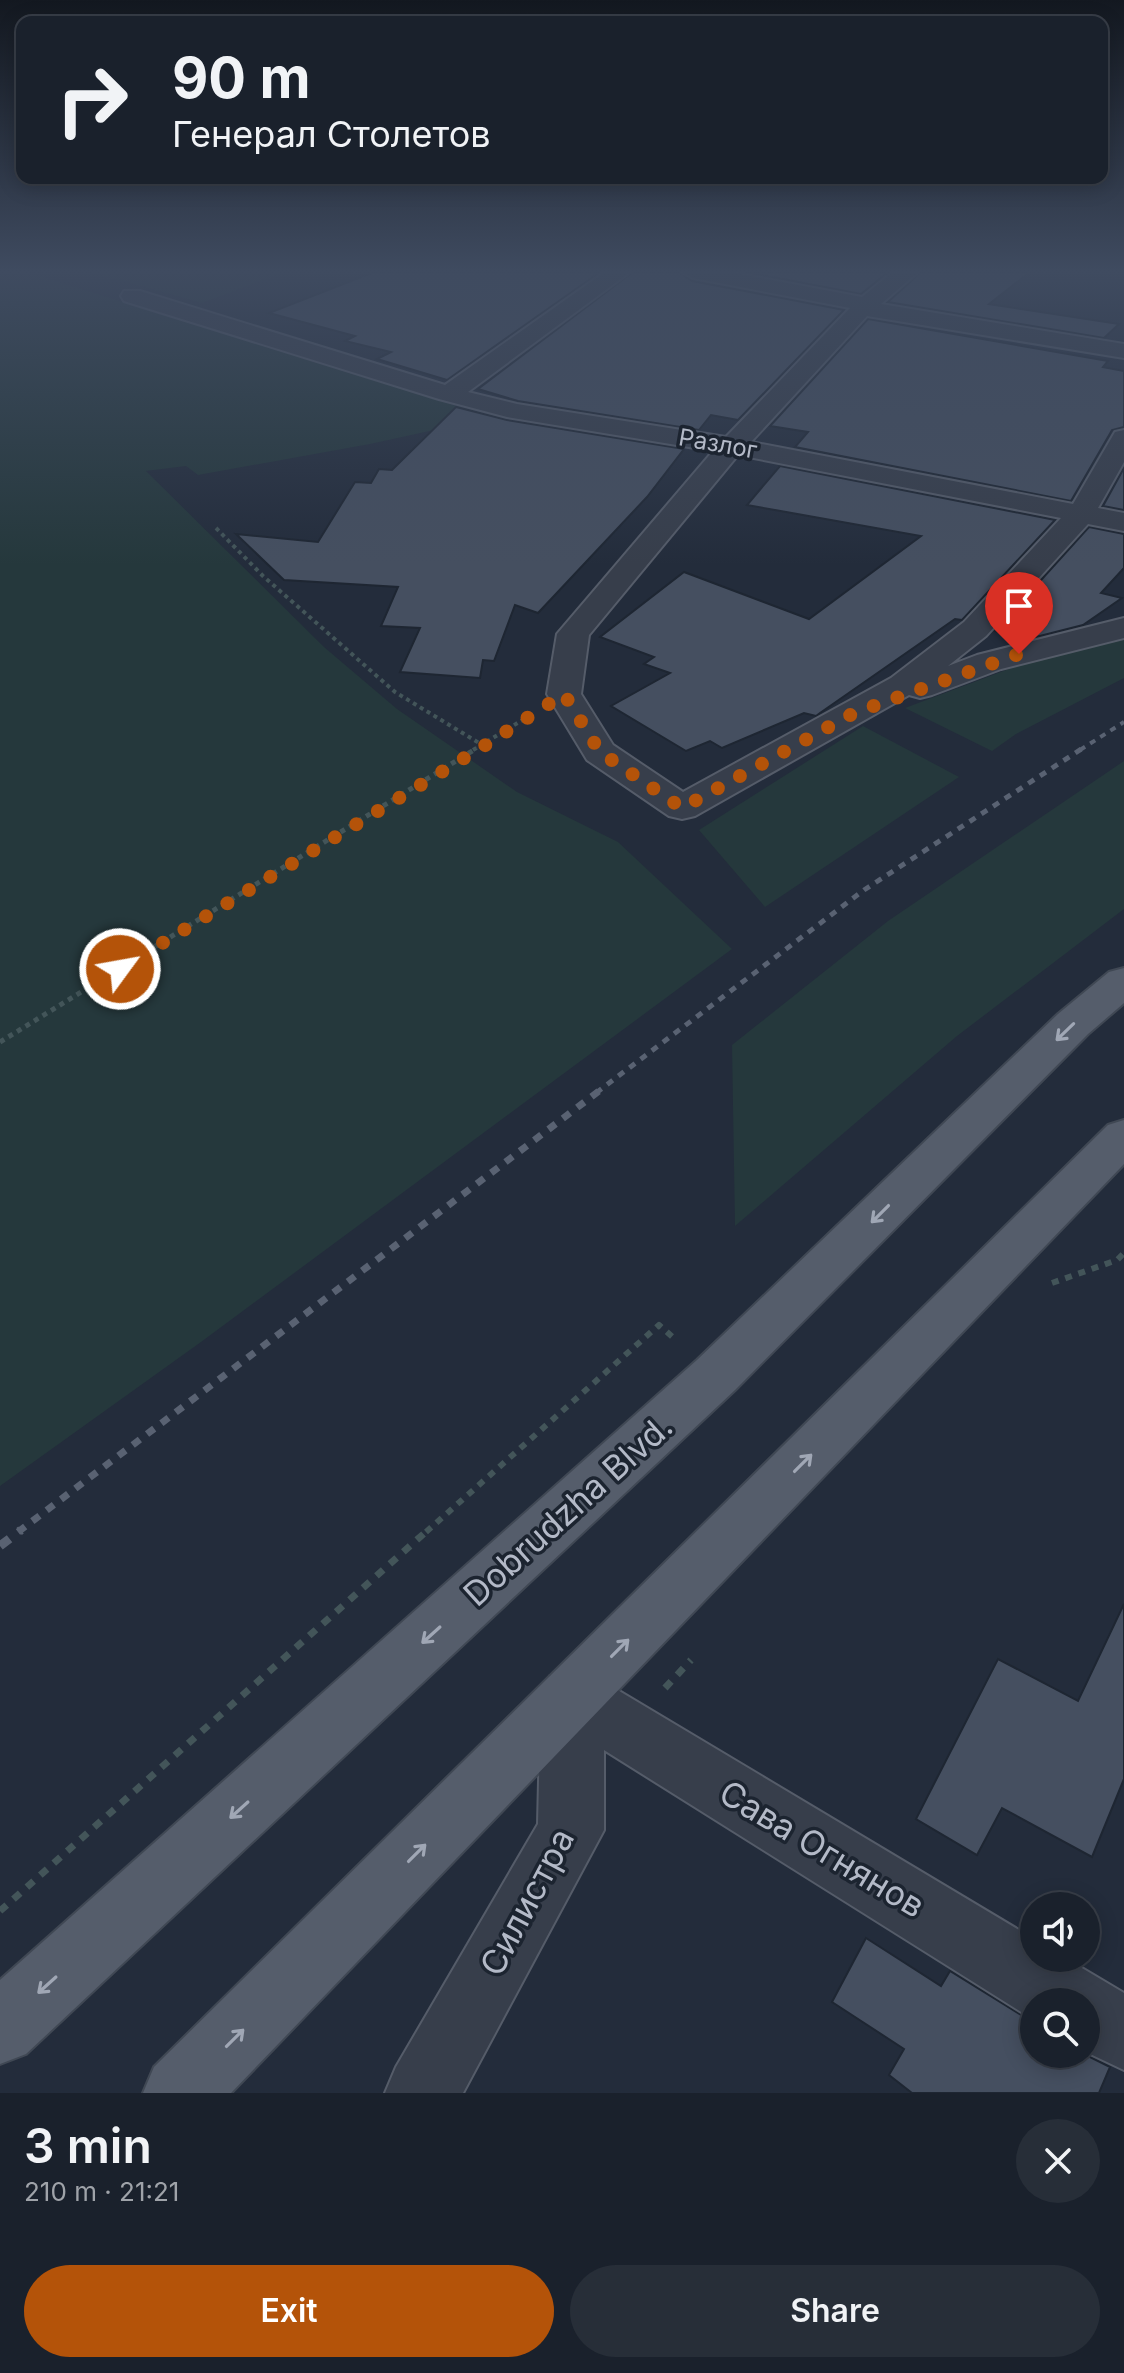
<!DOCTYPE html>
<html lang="en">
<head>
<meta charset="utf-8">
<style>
	body { margin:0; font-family:Inter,sans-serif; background:#272e38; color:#f1f3f6; height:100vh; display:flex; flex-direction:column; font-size:30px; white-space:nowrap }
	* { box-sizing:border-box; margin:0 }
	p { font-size:26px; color:#9fa3a9 }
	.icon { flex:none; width:44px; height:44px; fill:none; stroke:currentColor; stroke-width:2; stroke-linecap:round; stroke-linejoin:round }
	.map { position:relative; height:2093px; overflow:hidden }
	.drawer { display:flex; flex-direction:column; background:#1a212c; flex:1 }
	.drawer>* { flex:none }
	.top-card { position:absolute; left:16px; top:16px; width:1092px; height:168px; border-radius:16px; box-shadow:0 4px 20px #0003,0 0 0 2px #383e48; background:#1a212c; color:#f1f3f6; overflow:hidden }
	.buttons { position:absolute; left:1020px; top:1892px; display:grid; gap:16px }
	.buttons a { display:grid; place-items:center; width:80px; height:80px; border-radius:50%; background:#1a212c; box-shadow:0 4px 20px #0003,0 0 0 2px #383e48; font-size:40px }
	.pin { position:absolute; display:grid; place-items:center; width:68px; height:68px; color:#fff; margin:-82px -34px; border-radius:50% 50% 50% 0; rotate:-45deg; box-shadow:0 0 8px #0007 }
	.pin .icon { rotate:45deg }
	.me { position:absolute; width:88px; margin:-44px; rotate:58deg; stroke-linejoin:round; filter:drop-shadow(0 0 6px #0008) }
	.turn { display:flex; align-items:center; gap:28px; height:168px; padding:0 24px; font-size:36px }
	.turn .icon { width:104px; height:104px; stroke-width:2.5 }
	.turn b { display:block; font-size:56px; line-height:68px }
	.round { display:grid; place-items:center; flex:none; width:84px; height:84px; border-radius:42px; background:#272e38 }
	.summary { display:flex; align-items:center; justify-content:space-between; height:136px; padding:0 24px }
	h1 { font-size:48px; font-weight:600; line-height:60px }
	.primary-button { display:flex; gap:16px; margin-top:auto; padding:16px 24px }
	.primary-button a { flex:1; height:92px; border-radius:48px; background:#b45309; color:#fff; font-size:32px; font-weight:600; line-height:92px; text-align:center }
	.primary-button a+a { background:#272e38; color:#f1f3f6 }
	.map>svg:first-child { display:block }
	.green { fill:#25383c }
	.building { fill:#454f60; stroke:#1e2632; stroke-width:2 }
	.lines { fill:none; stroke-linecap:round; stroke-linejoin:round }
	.minor-casing { stroke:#555c69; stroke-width:4 }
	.major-casing { stroke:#404854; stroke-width:4 }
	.path-far3 { stroke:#435559; stroke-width:4; stroke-dasharray:4 4; stroke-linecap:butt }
	.path-far2 { stroke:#435559; stroke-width:5; stroke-dasharray:5 5; stroke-linecap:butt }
	.path-far1 { stroke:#435559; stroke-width:6; stroke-dasharray:7 7; stroke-linecap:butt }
	.path { stroke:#435559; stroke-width:7; stroke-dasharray:9 9; stroke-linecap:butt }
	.minor { fill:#373e4b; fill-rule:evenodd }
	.major { fill:#555d6b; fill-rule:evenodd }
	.rail-far3 { stroke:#596272; stroke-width:4; stroke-dasharray:6 6; stroke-linecap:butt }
	.rail-far2 { stroke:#596272; stroke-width:5; stroke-dasharray:7 7; stroke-linecap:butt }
	.rail-far1 { stroke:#596272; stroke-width:7; stroke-dasharray:9 9; stroke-linecap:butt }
	.rail { stroke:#596272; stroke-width:9; stroke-dasharray:12 12; stroke-linecap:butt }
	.oneway { stroke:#a0a7b5 }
	.route { stroke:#b45309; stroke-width:14; stroke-dasharray:0 25.2 }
	.labels { text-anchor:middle; stroke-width:7; stroke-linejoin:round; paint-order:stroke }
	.far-street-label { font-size:24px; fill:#b3b9c7; stroke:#1c2430 }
	.near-street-label { font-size:34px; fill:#b3b9c7; stroke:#1c2430 }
</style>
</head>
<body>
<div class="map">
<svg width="1124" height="2093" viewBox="0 0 1124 2093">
	<rect width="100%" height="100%" fill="#232c3b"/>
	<path class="green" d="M 0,272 L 26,272 L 473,411 L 457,425 L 370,444 L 198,475 L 186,466 L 146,471 L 324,647 L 397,709 L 517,792 L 618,842 L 732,949 L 201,1342 L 0,1486 Z
		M 90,272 L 285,272 L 202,303 Z
		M 1124,636 L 1124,678 L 1016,734 L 992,751 L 905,708 L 1022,664 Z
		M 863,726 L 959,777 L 765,907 L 699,830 Z
		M 1124,761 L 1124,909 L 957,1036 L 735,1226 L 732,1045 L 888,921 Z"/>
	<path class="building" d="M 374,272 L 600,272 L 447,380 L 377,359 L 391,352 L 345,341 L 355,336 L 269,313 Z
		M 633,272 L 679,272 L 692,281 L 844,310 L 738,420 L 711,415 L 699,430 L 518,401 L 478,389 Z
		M 746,272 L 888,272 L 861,294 Z
		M 921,272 L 1030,272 L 989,304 L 1119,324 L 1104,338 L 888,302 Z
		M 868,319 L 1108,361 L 1103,367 L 1124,371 L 1124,427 L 1112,430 L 1071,501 L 795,447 L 808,432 L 770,426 Z
		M 456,407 L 507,420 L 684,449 L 647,497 L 538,613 L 515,605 L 494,661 L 483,660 L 480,678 L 400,672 L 420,628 L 381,626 L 398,587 L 284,580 L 236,534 L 318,542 L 355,482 L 371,483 L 379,469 L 392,470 Z
		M 780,466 L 1055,520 L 962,620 L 955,619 L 820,713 L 816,716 L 804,713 L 722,748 L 710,741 L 686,751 L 611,706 L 670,673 L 644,664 L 654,657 L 600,637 L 684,572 L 809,619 L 921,536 L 747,505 Z
		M 1124,468 L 1124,510 L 1103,506 Z
		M 1089,527 L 1124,534 L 1124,568 L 1101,593 L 1122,598 L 1083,625 L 1024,640 L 995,631 Z
		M 1124,1604 L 1124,1779 L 1092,1857 L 1002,1808 L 977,1855 L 916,1819 L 998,1659 L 1078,1701 Z
		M 866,1938 L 941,1986 L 950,1971 L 1034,2023 L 1034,2054 L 1084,2054 L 1110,2067 L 1099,2093 L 912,2093 L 889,2075 L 904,2049 L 832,2002 Z"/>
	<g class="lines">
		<defs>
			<path id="minor" d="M 605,272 L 630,272 L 468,392 L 517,404 L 726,437 L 850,308 L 693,278 L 682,272 L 729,272 L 862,297 L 893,272 L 918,272 L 881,304 L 1124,344 L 1124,358 L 867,316 L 751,442 L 1073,504 L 1115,432 L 1124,430 L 1124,462 L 1098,508 L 1124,513 L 1124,531 L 1088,524 L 986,636 L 948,666 L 977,655 L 1124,618 L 1124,638 L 1001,669 L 932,695 L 920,698 L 909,695 L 695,816 L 682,819 L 669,816 L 587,760 L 547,694 L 557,634 L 713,451 L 507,417 L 439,399 L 124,301 L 121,296 L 124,291 L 140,291 L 445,385 ZM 738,455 L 1061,518 L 964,622 L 891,678 L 683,792 L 613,745 L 581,694 L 589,635 Z
				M 572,1667 L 594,1676 L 1034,1939 L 1034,1958 L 1065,1958 L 1124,1993 L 1124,2070 L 1086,2052 L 1086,2002 L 1034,2002 L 1034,2020 L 604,1750 L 604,1830 L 463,2093 L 385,2093 L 396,2067 L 538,1824 L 541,1696 L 550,1676 Z"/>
			<path id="major" d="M 1124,968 L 1124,1003 L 1088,1034 L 735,1390 L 26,2054 L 0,2064 L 0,1980 L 697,1360 L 1058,1014 L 1109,972 Z
				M 1124,1120 L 1124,1164 L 231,2093 L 143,2093 L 154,2067 L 1108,1125 Z"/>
		</defs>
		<use href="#minor" class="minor-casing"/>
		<use href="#major" class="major-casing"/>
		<path class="path-far3" d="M 216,528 L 263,576 L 395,692 L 484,746
			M 473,750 L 529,716"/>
		<path class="path-far2" d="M 0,1042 L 477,748"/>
		<path class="path-far1" d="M 1052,1283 L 1117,1260 L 1124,1253
			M 426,1532 L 659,1325 L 676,1340"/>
		<path class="path" d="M 665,1688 L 691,1660
			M 0,1911 L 428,1530"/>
		<use href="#minor" class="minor"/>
		<use href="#major" class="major"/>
		<path class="rail-far3" d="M 1080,750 L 1124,722"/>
		<path class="rail-far2" d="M 596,1093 L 864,890 L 1083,748"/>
		<path class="rail-far1" d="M 18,1532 L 599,1091"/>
		<path class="rail" d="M 0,1546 L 21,1530"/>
	</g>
	<defs><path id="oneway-shaft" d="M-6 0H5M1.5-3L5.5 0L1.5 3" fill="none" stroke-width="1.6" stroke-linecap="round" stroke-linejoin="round" transform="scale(2)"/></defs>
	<g class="oneway">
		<use href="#oneway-shaft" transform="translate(1065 1032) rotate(136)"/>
		<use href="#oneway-shaft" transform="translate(880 1214) rotate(135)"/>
		<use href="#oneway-shaft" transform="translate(803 1463) rotate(-45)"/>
		<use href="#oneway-shaft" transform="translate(431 1635) rotate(138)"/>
		<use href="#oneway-shaft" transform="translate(620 1648) rotate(-45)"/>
		<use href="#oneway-shaft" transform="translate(239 1810) rotate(138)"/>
		<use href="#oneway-shaft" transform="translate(417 1853) rotate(-45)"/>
		<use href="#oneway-shaft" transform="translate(47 1985) rotate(138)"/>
		<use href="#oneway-shaft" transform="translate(235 2038) rotate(-45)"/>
	</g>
	<linearGradient id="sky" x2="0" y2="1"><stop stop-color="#131820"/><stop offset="0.48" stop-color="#3f4b60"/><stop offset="1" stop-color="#3f4b60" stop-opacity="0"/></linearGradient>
	<rect width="1124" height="565" fill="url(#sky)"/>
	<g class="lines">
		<path class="route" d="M 120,969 L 484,746 L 564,694 L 600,752 L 682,808 L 854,713 L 1019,654"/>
	</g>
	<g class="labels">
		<g class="far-street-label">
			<text transform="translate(718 444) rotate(10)" y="8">Разлог</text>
		</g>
		<g class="near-street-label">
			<text transform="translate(568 1510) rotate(-42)" y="12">Dobrudzha Blvd.</text>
			<text transform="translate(822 1849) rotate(31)" y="12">Сава Огнянов</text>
			<text transform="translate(527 1902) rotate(-62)" y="12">Силистра</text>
		</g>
	</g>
</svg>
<div class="buttons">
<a><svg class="icon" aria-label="sound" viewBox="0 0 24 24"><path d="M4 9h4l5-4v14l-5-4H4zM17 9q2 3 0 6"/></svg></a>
<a><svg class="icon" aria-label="search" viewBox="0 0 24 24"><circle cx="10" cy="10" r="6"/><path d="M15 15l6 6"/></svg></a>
</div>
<div class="pin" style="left:1019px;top:654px;background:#d93025"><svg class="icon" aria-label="arrive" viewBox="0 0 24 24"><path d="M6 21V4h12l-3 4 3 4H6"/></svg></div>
<svg class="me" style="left:120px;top:969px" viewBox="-20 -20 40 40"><circle r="17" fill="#b45309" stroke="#fff" stroke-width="3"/><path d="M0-11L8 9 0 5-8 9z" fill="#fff"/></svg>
<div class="top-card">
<div class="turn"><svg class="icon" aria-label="right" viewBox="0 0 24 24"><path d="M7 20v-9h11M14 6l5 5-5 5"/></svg><div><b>90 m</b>Генерал Столетов</div></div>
</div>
</div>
<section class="drawer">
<div class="summary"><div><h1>3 min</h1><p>210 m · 21:21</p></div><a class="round"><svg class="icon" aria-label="close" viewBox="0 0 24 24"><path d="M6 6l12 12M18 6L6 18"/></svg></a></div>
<div class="primary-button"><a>Exit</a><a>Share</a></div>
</section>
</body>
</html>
